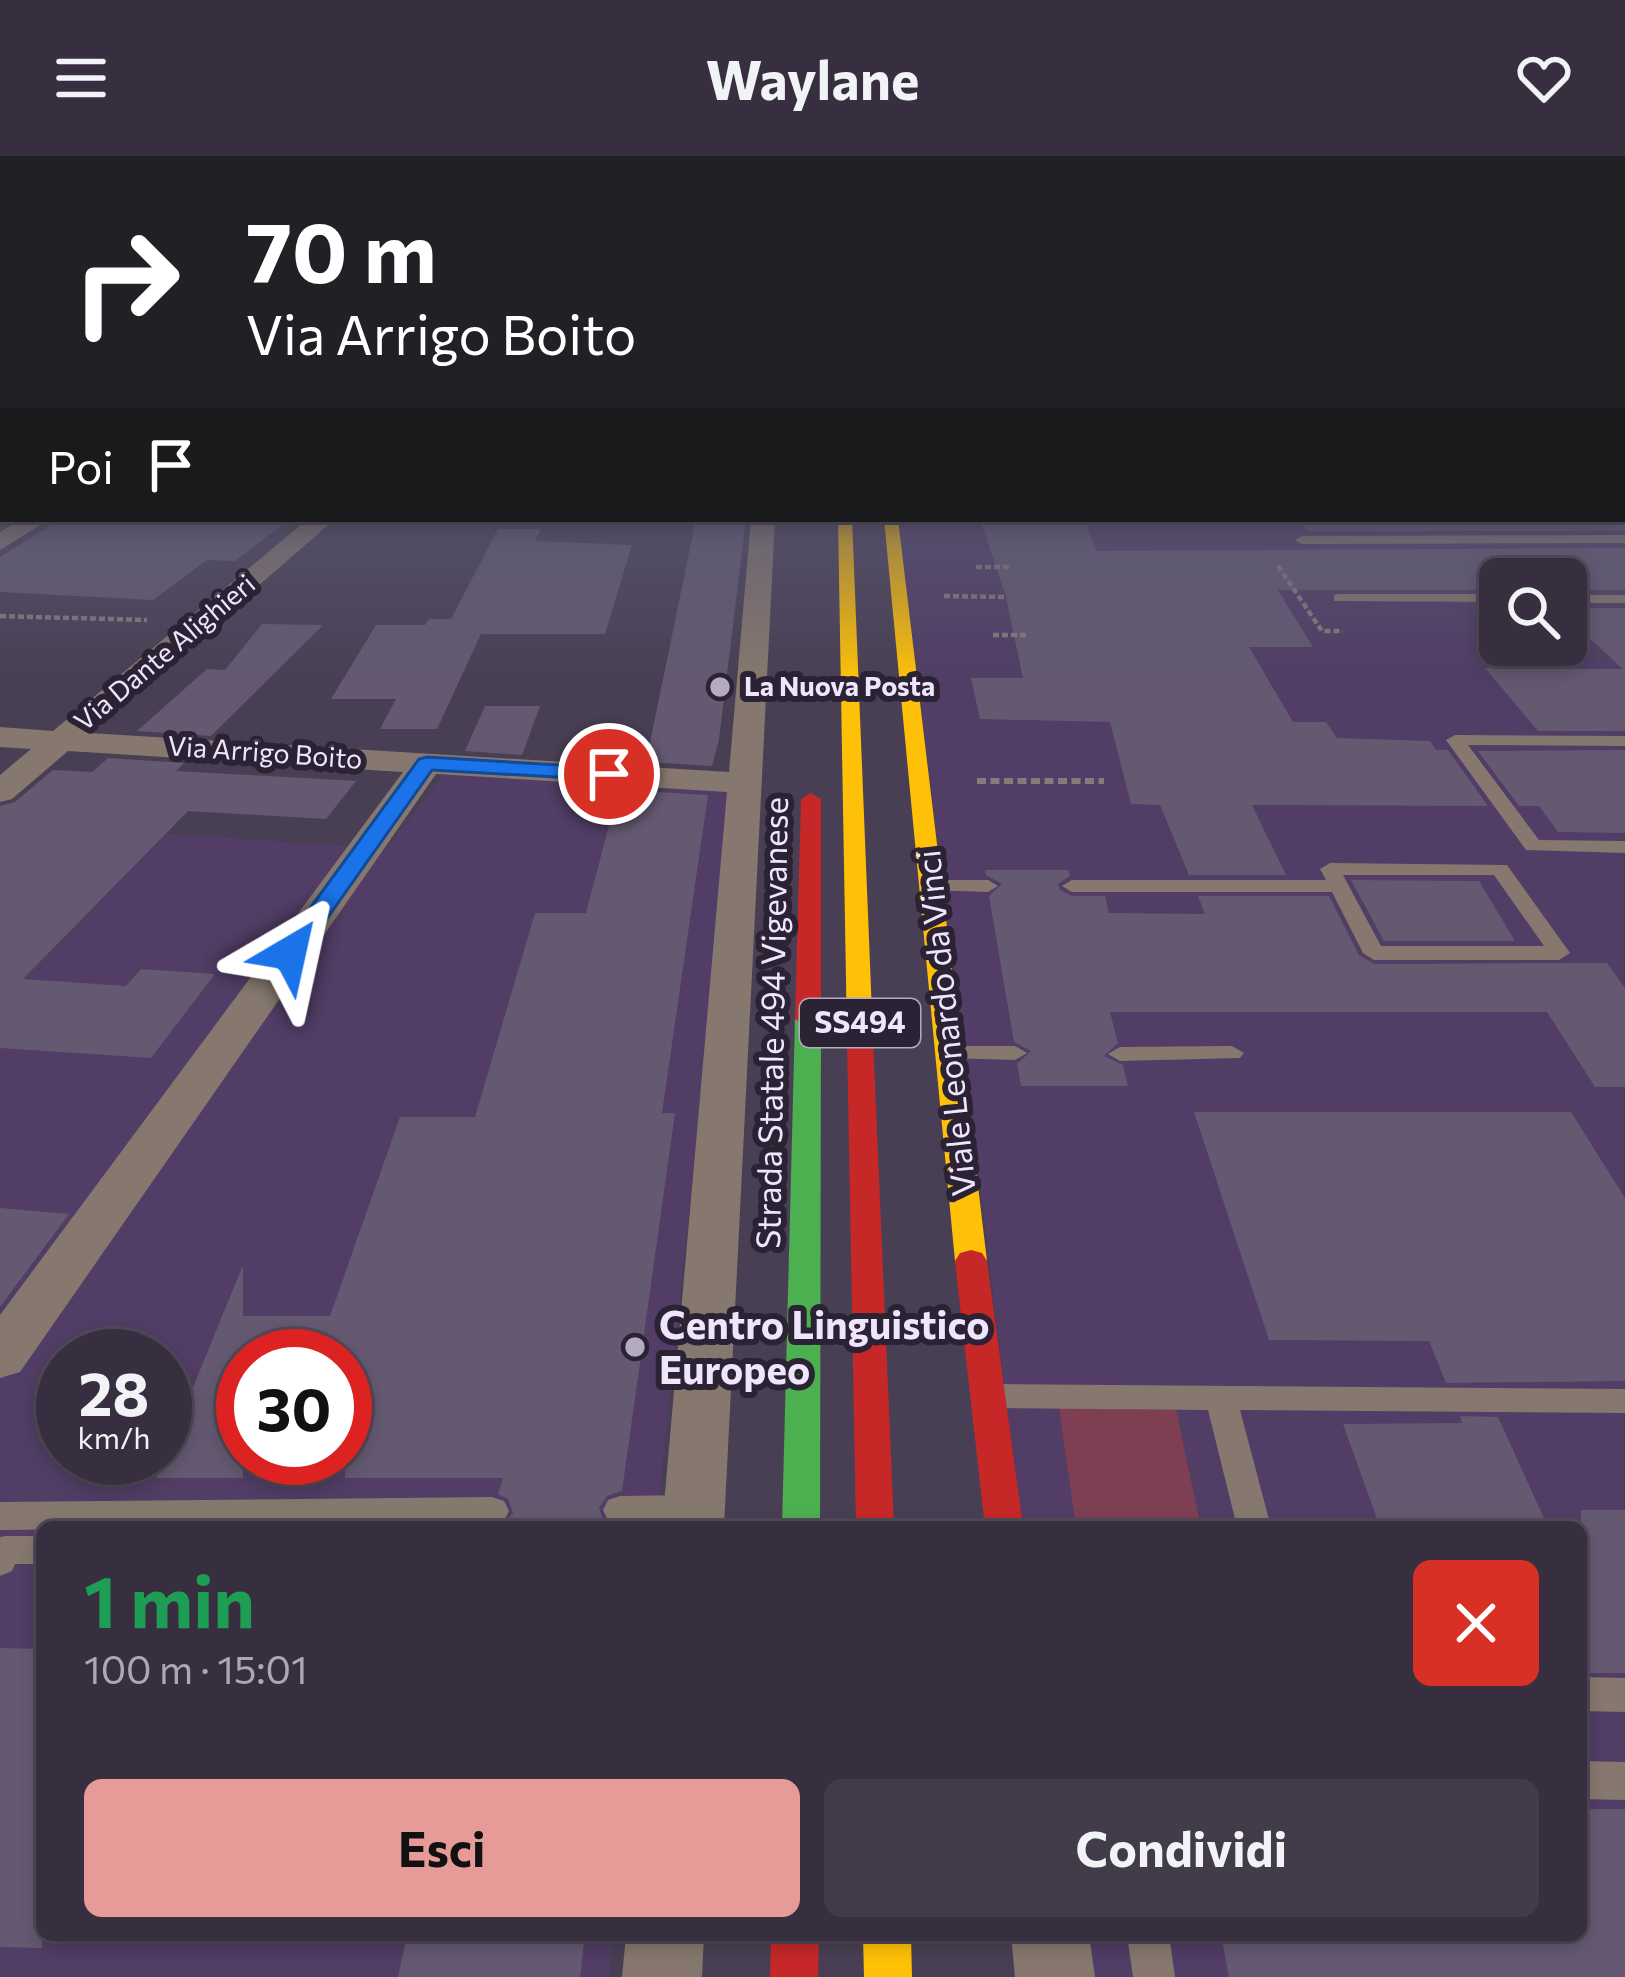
<!DOCTYPE html>
<html lang="it">
<head>
<meta charset="utf-8">
<style>
	body { margin:0; font-family:Commissioner,sans-serif; background:#423b4a; color:#f1f3f6; height:100vh; display:flex; flex-direction:column; font-size:45px; white-space:nowrap }
	* { box-sizing:border-box; margin:0 }
	p { font-size:39px; color:#aaa9b0 }
	.icon { flex:none; width:66px; height:66px; fill:none; stroke:currentColor; stroke-width:2; stroke-linecap:round; stroke-linejoin:round }
	.map { position:relative; flex:1; overflow:hidden }
	.sheet { position:absolute; left:36px; top:1365px; width:1551px; height:420px; display:flex; flex-direction:column; background:#372f3f; border-radius:18px; box-shadow:0 6px 18px #0003,0 0 0 3px #514a59 }
	.sheet>* { flex:none }
	.hud { position:absolute; left:0px; top:0px; width:1626px; height:366px; box-shadow:0 6px 18px #0003,0 0 0 3px #514a59; background:#202124; color:#fff; overflow:hidden }
	.controls { position:absolute; left:1479px; top:402px; display:grid; gap:24px }
	.controls a { display:grid; place-items:center; width:108px; height:108px; border-radius:18px; background:#372f3f; box-shadow:0 6px 18px #0003,0 0 0 3px #514a59; font-size:60px }
	.speed { position:absolute; left:36px; top:1173px; display:flex; gap:24px; font-size:60px; font-weight:700; text-align:center }
	.speed>* { display:grid; place-content:center; width:156px; height:156px; border-radius:50%; background:#372f3f; box-shadow:0 6px 18px #0003,0 0 0 3px #514a59; line-height:1 }
	.speed small { font-size:30px; font-weight:400 }
	.speed .limit { border:18px solid #d22; background:#fff; color:#111 }
	.pin { position:absolute; display:grid; place-items:center; width:102px; height:102px; color:#fff; margin:-51px; border:6px solid #fff; border-radius:50%; box-shadow:0 3px 12px #0007 }
	.me { position:absolute; width:132px; margin:-66px; rotate:36deg; stroke-linejoin:round; filter:drop-shadow(0 0 9px #0008) }
	.turn { display:flex; align-items:center; gap:42px; height:252px; padding:0 48px; font-size:54px }
	.turn .icon { width:156px; height:156px; stroke-width:2.5 }
	.turn b { display:block; font-size:84px; line-height:102px }
	.then { display:flex; align-items:center; height:114px; padding:0 48px; background:#0003; gap:24px; font-size:45px }
	.round { display:grid; place-items:center; flex:none; width:126px; height:126px; border-radius:18px; background:#423b4a }
	.headline { display:flex; align-items:center; justify-content:space-between; height:204px; padding:0 48px }
	h1 { font-size:72px; font-weight:700; line-height:90px; color:#1e9e55 }
	.primary-button { display:flex; gap:24px; margin-top:auto; padding:24px 48px }
	.primary-button a { flex:1; height:138px; border-radius:18px; background:#e69b98; color:#111; font-size:48px; font-weight:700; line-height:138px; text-align:center }
	.primary-button a+a { background:#423b4a; color:#f1f3f6 }
	header { display:flex; justify-content:space-between; align-items:center; height:156px; padding:0 48px; background:#372f3f; font-size:54px; font-weight:700 }
	.map>svg:first-child { display:block }
	.built { fill:#513d65; fill-rule:evenodd }
	.green { fill:#7f3f52 }
	.building { fill:#645971 }
	.lines { fill:none; stroke-linecap:round; stroke-linejoin:round }
	.path-far1 { stroke:#867b7b; stroke-width:4.5; stroke-dasharray:6 3; stroke-linecap:butt }
	.path { stroke:#867b7b; stroke-width:6; stroke-dasharray:9 4.5; stroke-linecap:butt }
	.lane { fill:#86786e; fill-rule:evenodd }
	.street { fill:#86786e; fill-rule:evenodd }
	.fast { fill:#4caf50; fill-rule:evenodd }
	.slow { fill:#ffc107; fill-rule:evenodd }
	.jam { fill:#c62828; fill-rule:evenodd }
	.route { fill:#1a73e8; stroke:#114b97; stroke-width:3 }
	.poi-dot { fill:#b5abc1; stroke:#2b2334; stroke-width:4.5 }
	.labels { text-anchor:middle; stroke-width:12; stroke-linejoin:round; paint-order:stroke }
	.far-street-label { font-size:27px; fill:#efe5fc; stroke:#2b2334 }
	.far-poi-label { font-size:27px; font-weight:bold; fill:#efe5fc; stroke:#2b2334; text-anchor:start }
	.shield { fill:#2b2334; stroke:#b4abc0; stroke-width:3 }
	.shield-label { font-size:30px; font-weight:bold; fill:#efe5fc }
	.street-label { font-size:33px; fill:#efe5fc; stroke:#2b2334 }
	.near-poi-label { font-size:39px; font-weight:bold; fill:#efe5fc; stroke:#2b2334; text-anchor:start }
</style>
</head>
<body>
<header><svg class="icon" aria-label="menu" viewBox="0 0 24 24"><path d="M4 6h16M4 12h16M4 18h16"/></svg>Waylane<svg class="icon" aria-label="heart" viewBox="0 0 24 24"><path d="M12 20l-8-8c-3-5 5-10 8-4 3-6 11-1 8 4z"/></svg></header>
<div class="map">
<svg width="1625" height="1821" viewBox="0 0 1625 1821">
	<rect width="100%" height="100%" fill="#493f54"/>
	<path class="built" d="M 1623,271 L 1625,1821 L 1074,1821 L 1069,1779 L 1581,1779 L 1581,1371 L 1022,1371 L 898,363 L 1623,363 ZM 1500,423 L 1566,423 L 1566,489 L 1500,489 Z
		M 454,616 L 738,634 L 730,665 L 656,1371 L 42,1371 L 42,1779 L 613,1779 L 609,1821 L 0,1821 L 0,666 L 387,693 L 441,621 ZM 63,1200 L 165,1200 L 165,1302 L 63,1302 ZM 243,1200 L 345,1200 L 345,1302 L 243,1302 Z"/>
	<path class="green" d="M 1059,1252 L 1176,1254 L 1201,1371 L 1076,1371 Z"/>
	<path class="building" d="M 61,363 L 290,363 L 235,405 L 207,404 L 153,444 L 0,436 L 0,401 Z
		M 696,363 L 746,363 L 719,583 L 712,610 L 646,606 Z
		M 980,363 L 1085,363 L 1096,395 L 1625,392 L 1625,434 L 1566,434 L 1566,423 L 1500,423 L 1500,434 L 1278,434 L 1313,491 L 1249,491 L 1293,566 L 1326,566 L 1337,582 L 1430,585 L 1436,594 L 1448,594 L 1488,650 L 1252,649 L 1286,719 L 1189,719 L 1160,649 L 1131,648 L 1110,566 L 980,563 L 971,522 L 1023,522 L 1006,441 Z
		M 1297,363 L 1625,363 L 1625,375 L 1307,375 Z
		M 498,373 L 541,373 L 535,385 L 632,389 L 605,478 L 481,478 L 437,573 L 380,573 L 396,543 L 331,543 L 376,469 L 425,469 L 429,463 L 451,463 Z
		M 1566,452 L 1625,452 L 1625,575 L 1538,575 L 1485,512 L 1623,513 L 1566,461 Z
		M 262,468 L 323,469 L 211,580 L 137,575 L 207,513 L 225,514 Z
		M 485,550 L 540,550 L 522,599 L 465,595 Z
		M 1625,594 L 1625,677 L 1558,676 L 1539,650 L 1519,650 L 1478,595 Z
		M 108,602 L 184,607 L 176,615 L 356,625 L 326,663 L 188,655 L 23,823 L 126,830 L 141,813 L 215,818 L 151,902 L 0,892 L 0,650 L 15,646 L 53,614 L 92,616 Z
		M 640,635 L 708,639 L 662,957 L 675,957 L 622,1335 L 607,1340 L 599,1352 L 604,1366 L 617,1371 L 500,1371 L 513,1357 L 508,1343 L 498,1338 L 503,1322 L 345,1322 L 345,1200 L 243,1200 L 243,1322 L 156,1322 L 243,1109 L 243,1160 L 330,1160 L 400,961 L 475,961 L 535,757 L 586,757 L 612,658 L 635,658 Z
		M 985,714 L 1068,714 L 1070,720 L 1058,728 L 1060,734 L 1072,740 L 1105,740 L 1109,757 L 1205,758 L 1198,740 L 1329,740 L 1359,799 L 1374,808 L 1607,807 L 1625,832 L 1625,931 L 1595,931 L 1547,856 L 1110,856 L 1118,887 L 1104,900 L 1123,909 L 1128,930 L 1021,930 L 1017,908 L 1031,895 L 1014,886 L 989,740 L 1002,728 L 986,719 Z
		M 1351,724 L 1479,725 L 1515,785 L 1384,785 Z
		M 1194,956 L 1571,956 L 1625,1042 L 1625,1225 L 1446,1227 L 1429,1185 L 1269,1184 Z
		M 0,1052 L 69,1058 L 0,1151 Z
		M 1460,1260 L 1498,1261 L 1548,1371 L 1380,1371 L 1343,1268 L 1462,1267 Z
		M 1581,1354 L 1625,1354 L 1625,1517 L 1581,1517 Z
		M 0,1492 L 42,1493 L 42,1792 L 0,1791 Z
		M 1581,1653 L 1625,1653 L 1625,1821 L 1229,1821 L 1221,1779 L 1581,1779 Z
		M 407,1779 L 585,1779 L 580,1821 L 398,1821 Z"/>
	<g class="lines">
		<path class="path-far1" d="M 1278,410 L 1322,475 L 1343,475
			M 976,411 L 1010,411
			M 944,440 L 1006,441
			M 0,460 L 147,464
			M 993,479 L 1028,479"/>
		<path class="path" d="M 977,625 L 1104,625"/>
		<path class="lane" d="M 1623,342 L 1625,342 L 1625,350 L 1623,350 Z
			M 1625,379 L 1625,387 L 1302,388 L 1295,384 L 1302,380 Z
			M 1339,438 L 1500,438 L 1500,446 L 1334,445 L 1334,439 Z
			M 1566,439 L 1625,439 L 1625,447 L 1566,447 Z
			M 1455,579 L 1625,580 L 1625,590 L 1468,589 L 1539,684 L 1625,685 L 1625,697 L 1526,694 L 1446,584 Z
			M 1330,707 L 1507,709 L 1570,797 L 1559,804 L 1374,804 L 1363,797 L 1332,736 L 1072,736 L 1062,730 L 1072,724 L 1326,724 L 1320,713 ZM 1343,719 L 1494,719 L 1544,790 L 1381,790 Z
			M 933,724 L 988,724 L 998,730 L 988,736 L 926,734 L 926,726 Z
			M 954,890 L 1015,890 L 1027,897 L 1015,904 L 946,902 L 942,897 Z
			M 1232,890 L 1244,897 L 1240,902 L 1120,905 L 1108,898 L 1120,891 Z
			M 997,1228 L 1625,1233 L 1625,1257 L 1240,1254 L 1271,1371 L 1237,1371 L 1208,1254 L 997,1252 L 986,1248 L 982,1240 L 986,1232 Z
			M 692,1339 L 704,1343 L 709,1353 L 704,1363 C 678,1371 634,1372 608,1364 L 603,1354 L 608,1344 L 620,1340 Z
			M 492,1341 L 504,1345 L 509,1355 L 504,1365 L 492,1369 L 0,1374 L 0,1346 Z
			M 5,1380 L 42,1380 L 42,1408 L 15,1408 L 12,1415 L 0,1420 L 0,1381 Z
			M 1581,1521 L 1625,1522 L 1625,1556 L 1581,1555 Z
			M 1581,1605 L 1625,1606 L 1625,1644 L 1581,1643 Z
			M 1127,1779 L 1169,1779 L 1175,1821 L 1133,1821 Z"/>
		<path class="street" d="M 0,283 L 3,283 L 3,295 L 0,295 Z
			M 1623,312 L 1625,313 L 1625,328 L 1623,327 Z
			M 21,363 L 50,363 L 0,394 L 0,376 Z
			M 308,363 L 335,363 L 89,577 L 729,616 L 751,363 L 775,363 L 724,1371 L 662,1371 L 727,636 L 436,618 L 20,1216 L 0,1222 L 0,1159 L 403,616 L 68,595 L 12,643 L 0,646 L 0,619 L 31,593 L 0,591 L 0,571 L 53,575 Z
			M 626,1779 L 704,1779 L 702,1821 L 622,1821 Z
			M 1011,1779 L 1089,1779 L 1095,1821 L 1015,1821 Z"/>
		<path class="fast" d="M 808,855 L 821,863 L 820,1371 L 782,1371 L 795,863 Z"/>
		<path class="slow" d="M 838,363 L 852,363 L 873,882 L 860,890 L 847,882 Z
			M 884,363 L 898,363 L 987,1105 L 982,1113 L 960,1113 L 955,1105 Z
			M 863,1779 L 911,1779 L 912,1821 L 864,1821 Z"/>
		<path class="jam" d="M 811,637 L 821,643 L 821,863 L 808,871 L 795,863 L 801,643 Z
			M 860,874 L 873,882 L 894,1371 L 856,1371 L 847,882 Z
			M 971,1094 L 982,1097 L 987,1105 L 1023,1371 L 985,1371 L 955,1105 L 960,1097 Z
			M 771,1779 L 819,1779 L 818,1821 L 770,1821 Z"/>
	</g>
	<linearGradient id="sky" x2="0" y2="1"><stop stop-color="#28232e"/><stop offset="0.52" stop-color="#595872"/><stop offset="1" stop-color="#595872" stop-opacity="0"/></linearGradient>
	<rect width="1625" height="526" fill="url(#sky)"/>
	<path class="route" d="M 427,601 L 609,612 L 619,618 L 609,624 L 432,614 L 299,802 L 281,802 L 277,797 L 281,792 L 419,603 Z"/>
	<g class="poi-dot">
		<circle cx="720" cy="531" r="12"/>
		<circle cx="635" cy="1191" r="12"/>
	</g>
	<g class="labels">
		<g class="far-street-label">
			<text transform="translate(165 497) rotate(-40)" y="9">Via Dante Alighieri</text>
			<text transform="translate(265 597) rotate(4)" y="9">Via Arrigo Boito</text>
		</g>
		<g class="far-poi-label">
			<text x="744" y="540">La Nuova Posta</text>
		</g>
		<rect class="shield" x="800" y="843" width="120" height="48" rx="9"/>
		<g class="shield-label">
			<text x="860" y="877">SS494</text>
		</g>
		<g class="street-label">
			<text transform="translate(772 867) rotate(-89)" y="12">Strada Statale 494 Vigevanese</text>
			<text transform="translate(946 867) rotate(-96)" y="12">Viale Leonardo da Vinci</text>
		</g>
		<g class="near-poi-label">
			<text x="659" y="1183">Centro Linguistico<tspan x="659" dy="45">Europeo</tspan></text>
		</g>
	</g>
</svg>
<div class="controls">
<a><svg class="icon" aria-label="search" viewBox="0 0 24 24"><circle cx="10" cy="10" r="6"/><path d="M15 15l6 6"/></svg></a>
</div>
<div class="speed"><div>28<small>km/h</small></div><div class="limit">30</div></div>
<div class="pin" style="left:609px;top:618px;background:#d93025"><svg class="icon" aria-label="arrive" viewBox="0 0 24 24"><path d="M6 21V4h12l-3 4 3 4H6"/></svg></div>
<svg class="me" style="left:290px;top:797px" viewBox="-20 -20 40 40"><path d="M0-17L14 15 0 8-14 15z" fill="#1a73e8" stroke="#fff" stroke-width="4"/></svg>
<div class="hud">
<div class="turn"><svg class="icon" aria-label="right" viewBox="0 0 24 24"><path d="M7 20v-9h11M14 6l5 5-5 5"/></svg><div><b>70 m</b>Via Arrigo Boito</div></div>
<div class="then">Poi<svg class="icon" aria-label="arrive" viewBox="0 0 24 24"><path d="M6 21V4h12l-3 4 3 4H6"/></svg></div>
</div>
<section class="sheet">
<div class="headline"><div><h1>1 min</h1><p>100 m · 15:01</p></div><a class="round" style="background:#d93025;color:#fff"><svg class="icon" aria-label="close" viewBox="0 0 24 24"><path d="M6 6l12 12M18 6L6 18"/></svg></a></div>
<div class="primary-button"><a>Esci</a><a>Condividi</a></div>
</section>
</div>
</body>
</html>
